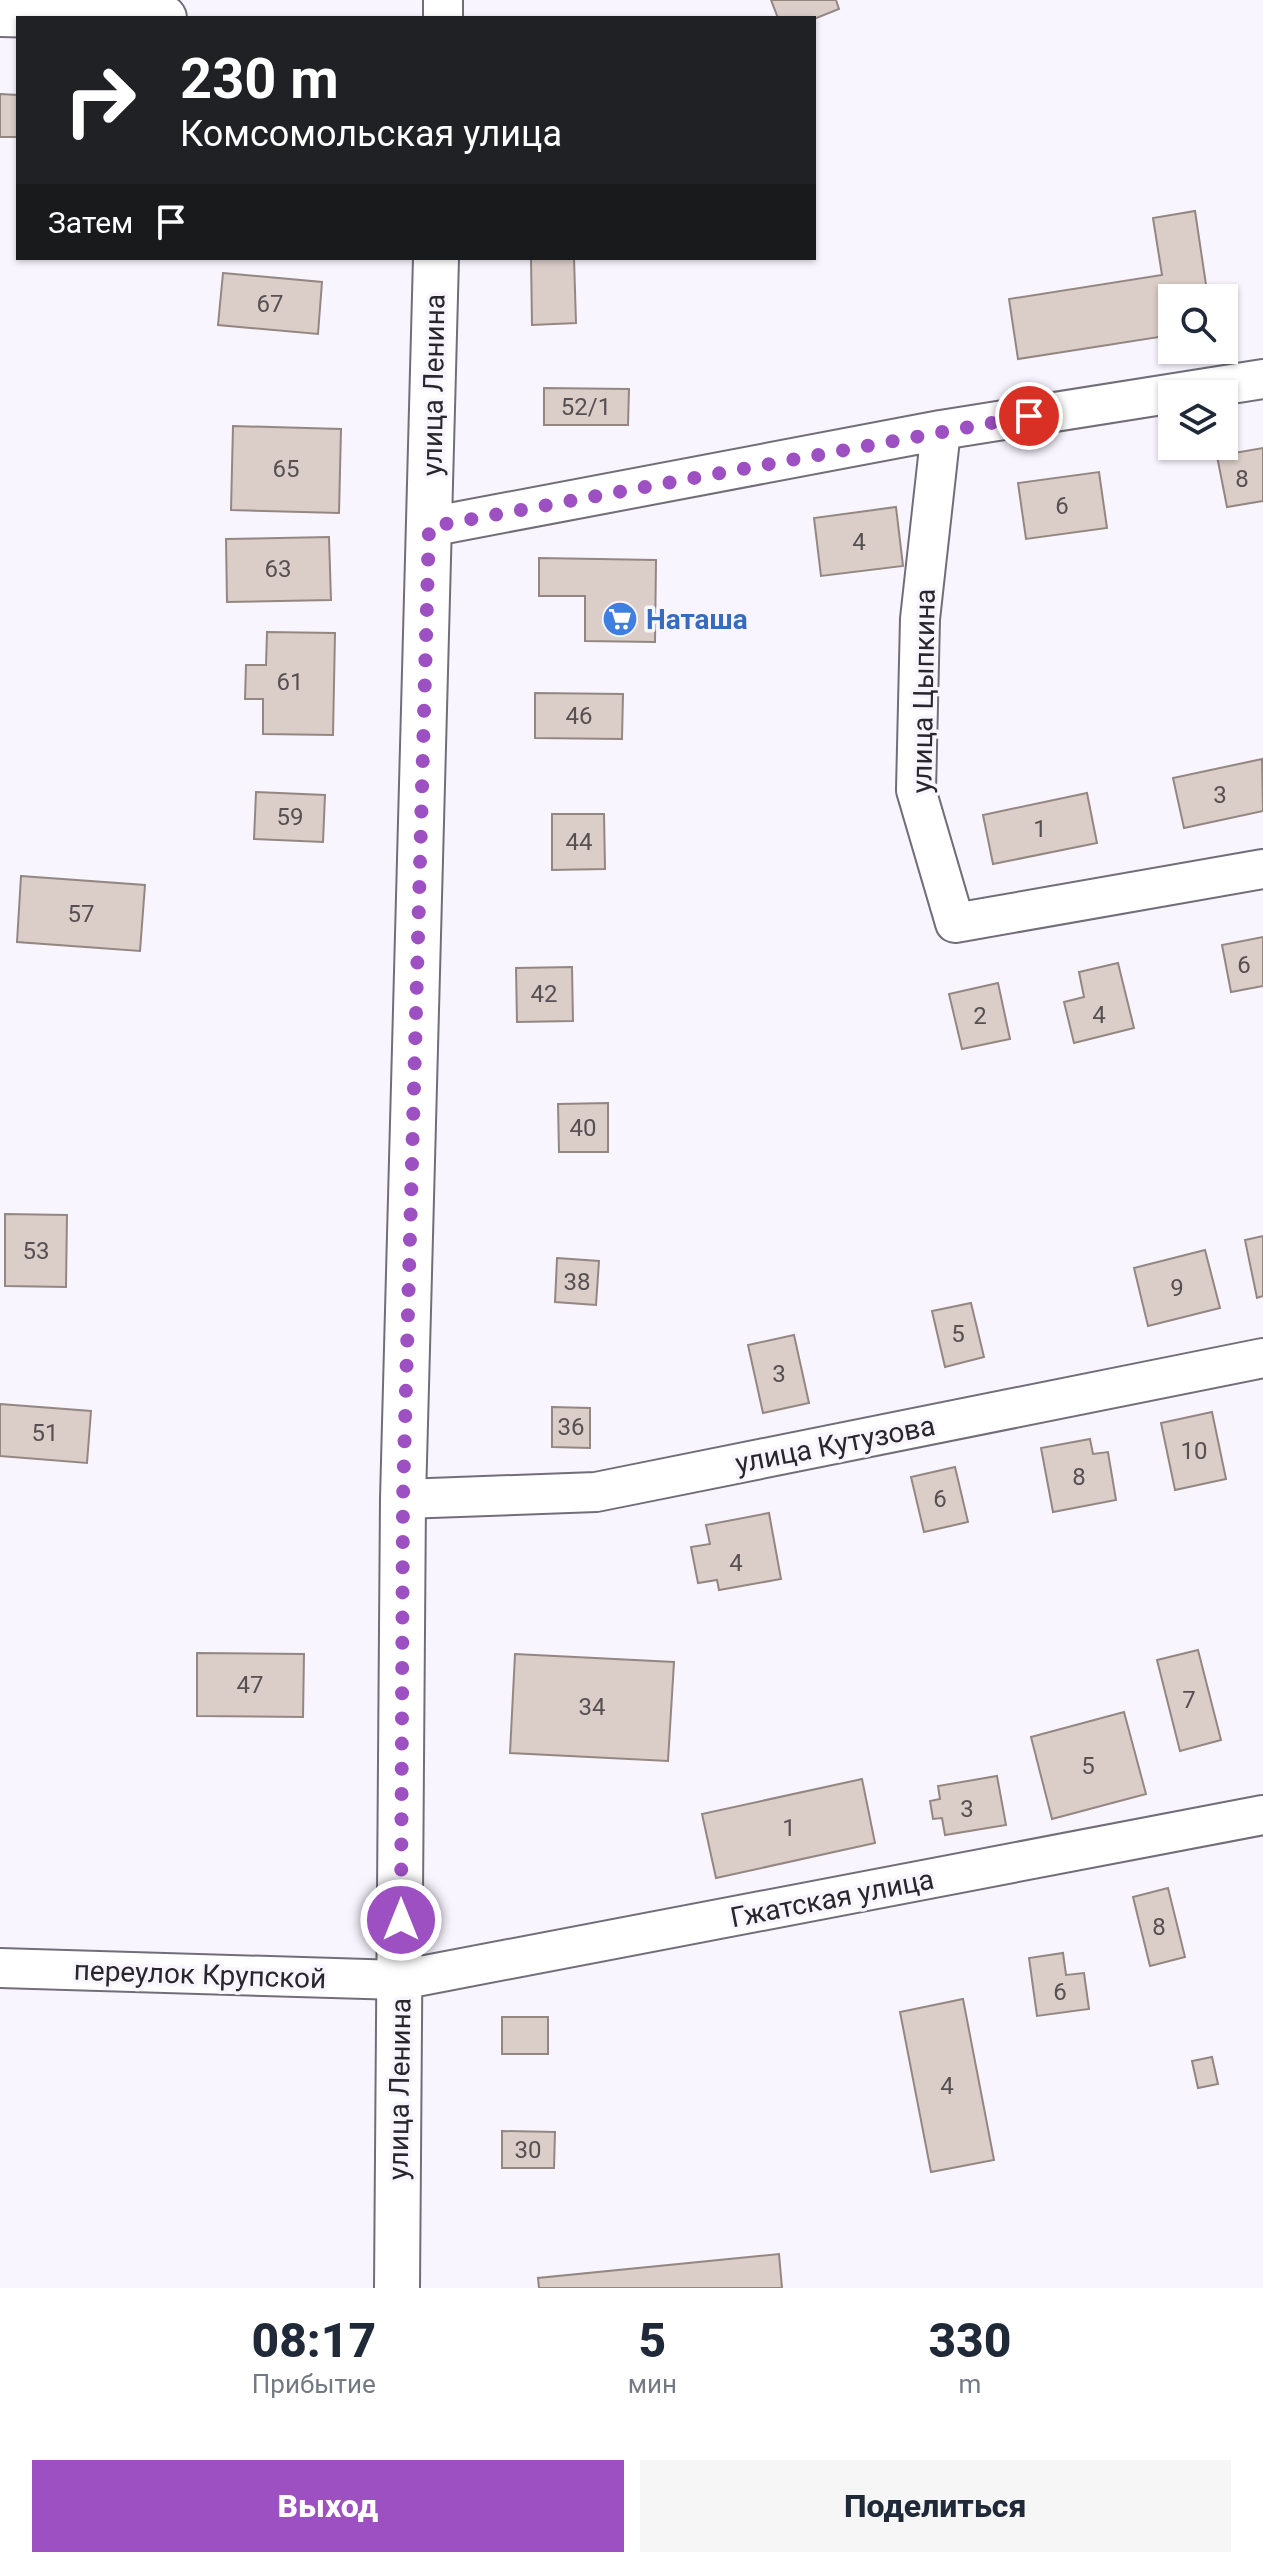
<!DOCTYPE html>
<html lang="ru">
<head>
<meta charset="utf-8">
<style>
	body { margin:0; font-family:Roboto,sans-serif; background:#f6f6f7; color:#1f2937; height:100vh; display:flex; flex-direction:column; font-size:30px; white-space:nowrap }
	* { box-sizing:border-box; margin:0 }
	p { font-size:26px; color:#747a83 }
	.icon { flex:none; width:44px; height:44px; fill:none; stroke:currentColor; stroke-width:2; stroke-linecap:round; stroke-linejoin:round }
	.map { position:relative; height:2288px; overflow:hidden }
	.drawer { display:flex; flex-direction:column; background:#fff; flex:1 }
	.drawer>* { flex:none }
	.banner { position:absolute; left:16px; top:16px; width:800px; height:244px; border-radius:0px; box-shadow:0 2px 6px #0004; background:#202124; color:#fff; overflow:hidden }
	.controls { position:absolute; left:1158px; top:284px; display:grid; gap:16px }
	.controls a { display:grid; place-items:center; width:80px; height:80px; border-radius:0px; background:#fff; box-shadow:0 2px 6px #0004; font-size:40px }
	.pin { position:absolute; display:grid; place-items:center; width:68px; height:68px; color:#fff; margin:-34px; border:4px solid #fff; border-radius:50%; box-shadow:0 2px 8px #0007 }
	.me { position:absolute; width:88px; margin:-44px; rotate:0deg; stroke-linejoin:round; filter:drop-shadow(0 0 6px #0008) }
	.turn { display:flex; align-items:center; gap:28px; height:168px; padding:0 32px; font-size:36px }
	.turn .icon { width:104px; height:104px; stroke-width:2.5 }
	.turn b { display:block; font-size:56px; line-height:68px }
	.then { display:flex; align-items:center; height:76px; padding:0 32px; background:#0003; gap:16px; font-size:30px }
	.eta { display:flex; justify-content:space-evenly; align-items:center; height:136px; text-align:center }
	.eta b { font-size:48px; font-weight:800; line-height:56px }
	.button { display:flex; gap:16px; margin-top:auto; padding:16px 32px }
	.button a { flex:1; height:92px; border-radius:0px; background:#9d50c1; color:#fff; font-size:32px; font-weight:800; line-height:92px; text-align:center }
	.button a+a { background:#f6f6f7; color:#1f2937 }
	.map>svg:first-child { display:block }
	.building { fill:#dbcdc8; stroke:#948782; stroke-width:2 }
	.lines { fill:none; stroke-linecap:round; stroke-linejoin:round }
	.minor-casing { stroke:#726e79; stroke-width:42 }
	.major-casing { stroke:#726e79; stroke-width:48 }
	.minor { stroke:#fff; stroke-width:38 }
	.major { stroke:#fff; stroke-width:44 }
	.route { stroke:#9d50c1; stroke-width:14; stroke-dasharray:0 25.2 }
	.labels { text-anchor:middle; stroke-width:7; stroke-linejoin:round; paint-order:stroke }
	.number-label { font-size:24px; fill:#565053 }
	.street-label { font-size:28px; fill:#29272c; stroke:#f8f5ff }
	.shop-label { font-size:28px; font-weight:bold; fill:#366cbe; stroke:#f8f5ff; text-anchor:start }
</style>
</head>
<body>
<div class="map">
<svg width="1263" height="2288" viewBox="0 0 1263 2288">
	<rect width="100%" height="100%" fill="#f8f5ff"/>
	<path class="building" d="M 771,0 L 836,0 L 839,9 L 814,19 L 778,18 Z
		M 0,94 L 18,95 L 18,137 L 0,137 Z
		M 1195,211 L 1208,298 L 1172,298 L 1172,335 L 1018,359 L 1009,299 L 1162,275 L 1153,218 Z
		M 531,258 L 574,258 L 576,323 L 532,325 Z
		M 223,273 L 322,282 L 318,334 L 218,325 Z
		M 544,388 L 629,389 L 628,425 L 544,425 Z
		M 233,426 L 341,429 L 339,513 L 231,510 Z
		M 1263,448 L 1263,501 L 1227,507 L 1217,456 Z
		M 1099,472 L 1107,528 L 1026,539 L 1018,483 Z
		M 896,507 L 903,566 L 821,576 L 814,518 Z
		M 329,537 L 331,600 L 227,602 L 226,539 Z
		M 539,558 L 656,560 L 655,642 L 585,641 L 585,596 L 539,596 Z
		M 267,632 L 335,633 L 333,735 L 263,734 L 263,699 L 245,699 L 246,665 L 266,665 Z
		M 535,693 L 623,694 L 622,739 L 535,738 Z
		M 1262,759 L 1263,811 L 1184,828 L 1173,778 Z
		M 256,792 L 325,795 L 323,842 L 254,839 Z
		M 1087,793 L 1097,843 L 993,864 L 983,815 Z
		M 552,814 L 604,814 L 605,869 L 552,870 Z
		M 21,876 L 145,885 L 140,951 L 17,942 Z
		M 1263,937 L 1263,986 L 1231,992 L 1222,945 Z
		M 1118,963 L 1134,1028 L 1074,1043 L 1064,1002 L 1084,997 L 1079,972 Z
		M 572,967 L 573,1021 L 517,1022 L 516,968 Z
		M 998,983 L 1010,1039 L 962,1049 L 949,994 Z
		M 608,1103 L 608,1152 L 559,1152 L 558,1104 Z
		M 5,1214 L 67,1215 L 66,1287 L 5,1286 Z
		M 1263,1236 L 1263,1296 L 1257,1298 L 1245,1240 Z
		M 1205,1250 L 1220,1308 L 1148,1326 L 1134,1268 Z
		M 557,1258 L 599,1261 L 596,1305 L 555,1302 Z
		M 971,1303 L 984,1357 L 945,1367 L 932,1311 Z
		M 794,1335 L 809,1403 L 763,1413 L 748,1345 Z
		M 0,1404 L 91,1411 L 87,1463 L 0,1456 Z
		M 552,1407 L 590,1408 L 590,1448 L 552,1447 Z
		M 1212,1412 L 1226,1479 L 1175,1490 L 1161,1423 Z
		M 1090,1439 L 1093,1454 L 1108,1452 L 1116,1500 L 1053,1512 L 1041,1448 Z
		M 955,1467 L 968,1522 L 924,1532 L 911,1477 Z
		M 769,1513 L 781,1579 L 719,1590 L 717,1580 L 698,1583 L 691,1547 L 710,1544 L 706,1525 Z
		M 1198,1650 L 1221,1740 L 1180,1751 L 1157,1660 Z
		M 197,1653 L 304,1654 L 303,1717 L 197,1716 Z
		M 515,1654 L 674,1662 L 668,1761 L 510,1753 Z
		M 1124,1712 L 1146,1794 L 1052,1819 L 1031,1737 Z
		M 997,1776 L 1006,1825 L 945,1835 L 942,1818 L 933,1819 L 930,1801 L 940,1799 L 938,1786 Z
		M 862,1779 L 875,1843 L 716,1878 L 702,1814 Z
		M 1168,1888 L 1185,1957 L 1150,1966 L 1133,1897 Z
		M 1063,1953 L 1066,1975 L 1084,1973 L 1089,2009 L 1037,2016 L 1029,1958 Z
		M 963,1999 L 994,2160 L 931,2172 L 900,2012 Z
		M 502,2017 L 548,2017 L 548,2054 L 502,2054 Z
		M 1212,2057 L 1218,2084 L 1198,2088 L 1192,2061 Z
		M 502,2131 L 555,2132 L 554,2168 L 502,2168 Z
		M 779,2254 L 782,2288 L 539,2288 L 538,2278 Z"/>
	<g class="lines">
		<defs>
			<path id="minor" d="M 443,18 L 443,0
				M 941,430 L 920,619 L 916,790 L 955,923 L 1263,869
				M 429,527 L 941,430 L 1263,379
				M 403,1499 L 596,1492 L 1263,1358
				M 0,1968 L 400,1980 L 1263,1815"/>
			<path id="major" d="M 0,14 L 164,18
				M 397,2288 L 403,1499 L 436,258"/>
		</defs>
		<use href="#minor" class="minor-casing"/>
		<use href="#major" class="major-casing"/>
		<use href="#minor" class="minor"/>
		<use href="#major" class="major"/>
	</g>
	<g class="lines">
		<path class="route" d="M 401,1920 L 403,1499 L 429,527 L 1029,416"/>
	</g>
	<defs>
		<symbol id="supermarket-disc" viewBox="-11 -11 22 22"><circle r="9.5" fill="#3f7fe0" stroke="#f8f5ff"/><path d="M-6-5.5h2.5l.6 2H6L4.5 2H-2.5L-4.4-4H-6ZM-1.5 3.2a1.3 1.3 0 1 0 .1 0ZM3 3.2a1.3 1.3 0 1 0 .1 0Z" fill="#fff"/></symbol>
	</defs>
	<g fill-rule="evenodd">
		<use href="#supermarket-disc" x="600" y="599" width="40" height="40"/>
	</g>
	<g class="labels">
		<g class="number-label">
			<text x="270" y="312">67</text>
			<text x="586" y="415">52/1</text>
			<text x="286" y="477">65</text>
			<text x="1242" y="487">8</text>
			<text x="1062" y="514">6</text>
			<text x="859" y="550">4</text>
			<text x="278" y="577">63</text>
			<text x="290" y="690">61</text>
			<text x="579" y="724">46</text>
			<text x="1220" y="803">3</text>
			<text x="290" y="825">59</text>
			<text x="1040" y="837">1</text>
			<text x="579" y="850">44</text>
			<text x="81" y="922">57</text>
			<text x="1244" y="973">6</text>
			<text x="544" y="1002">42</text>
			<text x="1099" y="1023">4</text>
			<text x="980" y="1024">2</text>
			<text x="583" y="1136">40</text>
			<text x="36" y="1259">53</text>
			<text x="577" y="1290">38</text>
			<text x="1177" y="1296">9</text>
			<text x="958" y="1342">5</text>
			<text x="779" y="1382">3</text>
			<text x="571" y="1435">36</text>
			<text x="45" y="1441">51</text>
			<text x="1194" y="1459">10</text>
			<text x="1079" y="1485">8</text>
			<text x="940" y="1507">6</text>
			<text x="736" y="1571">4</text>
			<text x="250" y="1693">47</text>
			<text x="1189" y="1708">7</text>
			<text x="592" y="1715">34</text>
			<text x="1088" y="1774">5</text>
			<text x="967" y="1817">3</text>
			<text x="789" y="1836">1</text>
			<text x="1159" y="1935">8</text>
			<text x="1060" y="2000">6</text>
			<text x="947" y="2094">4</text>
			<text x="528" y="2158">30</text>
		</g>
		<g class="street-label">
			<text transform="translate(433 385) rotate(-89)" y="10">улица Ленина</text>
			<text transform="translate(923 691) rotate(-89)" y="10">улица Цыпкина</text>
			<text transform="translate(835 1444) rotate(-11)" y="10">улица Кутузова</text>
			<text transform="translate(832 1898) rotate(-11)" y="10">Гжатская улица</text>
			<text transform="translate(200 1974) rotate(2)" y="10">переулок Крупской</text>
			<text transform="translate(399 2089) rotate(-89)" y="10">улица Ленина</text>
		</g>
		<g class="shop-label">
			<text x="646" y="629">Наташа</text>
		</g>
	</g>
</svg>
<div class="controls">
<a><svg class="icon" aria-label="search" viewBox="0 0 24 24"><circle cx="10" cy="10" r="6"/><path d="M15 15l6 6"/></svg></a>
<a><svg class="icon" aria-label="layers" viewBox="0 0 24 24"><path d="M12 4l9 5-9 5-9-5zM3 14l9 5 9-5"/></svg></a>
</div>
<div class="pin" style="left:1029px;top:416px;background:#d93025"><svg class="icon" aria-label="arrive" viewBox="0 0 24 24"><path d="M6 21V4h12l-3 4 3 4H6"/></svg></div>
<svg class="me" style="left:401px;top:1920px" viewBox="-20 -20 40 40"><circle r="17" fill="#9d50c1" stroke="#fff" stroke-width="3"/><path d="M0-11L8 9 0 5-8 9z" fill="#fff"/></svg>
<div class="banner">
<div class="turn"><svg class="icon" aria-label="right" viewBox="0 0 24 24"><path d="M7 20v-9h11M14 6l5 5-5 5"/></svg><div><b>230 m</b>Комсомольская улица</div></div>
<div class="then">Затем<svg class="icon" aria-label="arrive" viewBox="0 0 24 24"><path d="M6 21V4h12l-3 4 3 4H6"/></svg></div>
</div>
</div>
<section class="drawer">
<div class="eta">
<div><b>08:17</b><p>Прибытие</p></div>
<div><b>5</b><p>мин</p></div>
<div><b>330</b><p>m</p></div>
</div>
<div class="button"><a>Выход</a><a>Поделиться</a></div>
</section>
</body>
</html>
